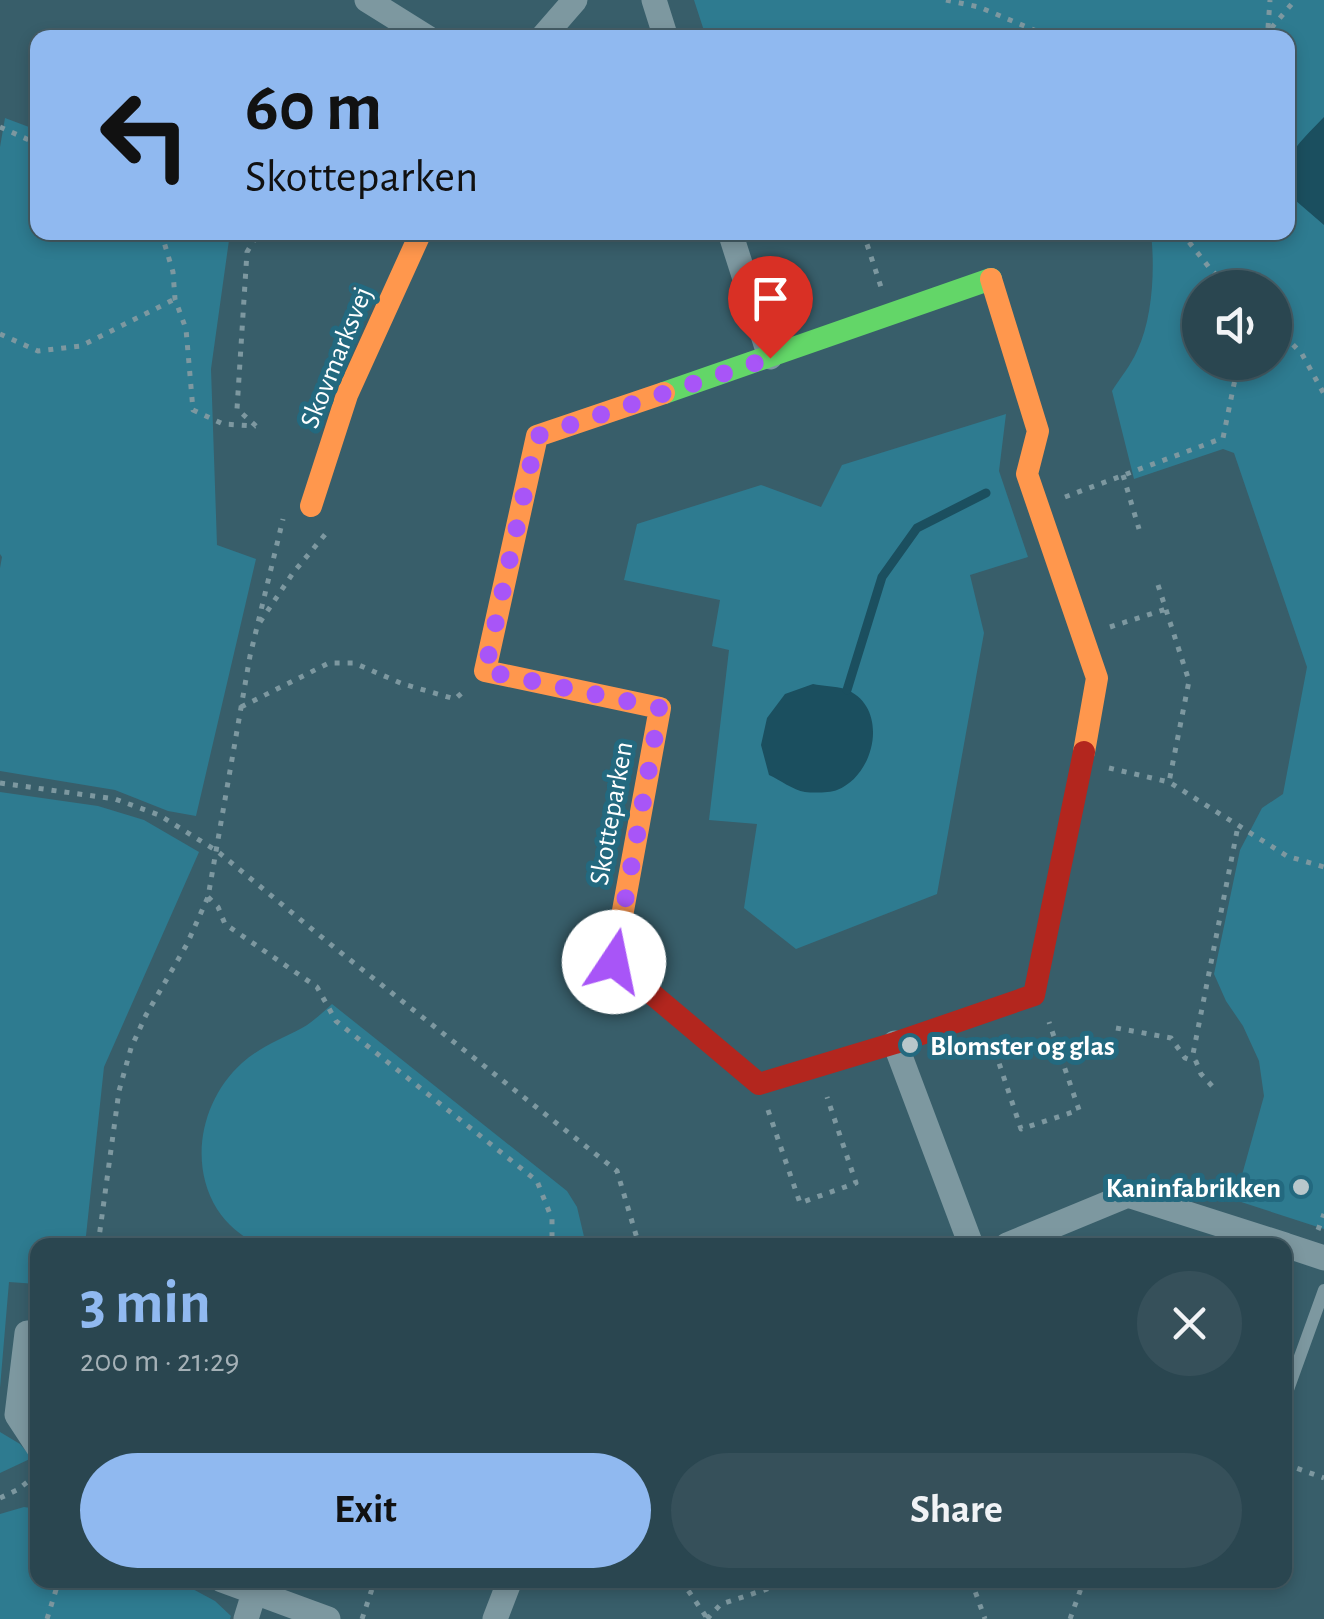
<!DOCTYPE html>
<html lang="en">
<head>
<meta charset="utf-8">
<style>
	body { margin:0; font-family:"Alegreya Sans",sans-serif; background:#36505a; color:#f1f3f6; height:100vh; display:flex; flex-direction:column; font-size:38px; white-space:nowrap }
	* { box-sizing:border-box; margin:0 }
	p { font-size:32px; color:#a5b1b7 }
	.icon { flex:none; width:55px; height:55px; fill:none; stroke:currentColor; stroke-width:2; stroke-linecap:round; stroke-linejoin:round }
	.map { position:relative; flex:1; overflow:hidden }
	.sheet { position:absolute; left:30px; top:1238px; width:1262px; height:350px; display:flex; flex-direction:column; background:#2a4650; border-radius:20px; box-shadow:0 5px 15px #0003,0 0 0 2px #465e67 }
	.sheet>* { flex:none }
	.banner { position:absolute; left:30px; top:30px; width:1265px; height:210px; border-radius:20px; box-shadow:0 5px 15px #0003,0 0 0 2px #465e67; background:#90b9f0; color:#111; overflow:hidden }
	.buttons { position:absolute; left:1182px; top:270px; display:grid; gap:20px }
	.buttons a { display:grid; place-items:center; width:110px; height:110px; border-radius:50%; background:#2a4650; box-shadow:0 5px 15px #0003,0 0 0 2px #465e67; font-size:50px }
	.pin { position:absolute; display:grid; place-items:center; width:85px; height:85px; color:#fff; margin:-102px -42px; border-radius:50% 50% 50% 0; rotate:-45deg; box-shadow:0 0 10px #0007 }
	.pin .icon { rotate:45deg }
	.me { position:absolute; width:110px; margin:-55px; rotate:11deg; stroke-linejoin:round; filter:drop-shadow(0 0 8px #0008) }
	.turn { display:flex; align-items:center; gap:35px; height:210px; padding:0 50px; font-size:45px }
	.turn .icon { width:130px; height:130px; stroke-width:2.5 }
	.turn b { display:block; font-size:70px; line-height:85px }
	.round { display:grid; place-items:center; flex:none; width:105px; height:105px; border-radius:52px; background:#36505a }
	.summary { display:flex; align-items:center; justify-content:space-between; height:170px; padding:0 50px }
	h1 { font-size:60px; font-weight:700; line-height:75px; color:#90b9f0 }
	.action { display:flex; gap:20px; margin-top:auto; padding:20px 50px }
	.action a { flex:1; height:115px; border-radius:60px; background:#90b9f0; color:#111; font-size:40px; font-weight:700; line-height:115px; text-align:center }
	.action a+a { background:#36505a; color:#f1f3f6 }
	.map>svg:first-child { display:block }
	.green { fill:#2e7b90; fill-rule:evenodd }
	.water { fill:#1b4f5f }
	.lines { fill:none; stroke-linecap:round; stroke-linejoin:round }
	.stream { stroke:#1b4f5f; stroke-width:9 }
	.path { stroke:#7d98a0; stroke-width:5; stroke-dasharray:5 8; stroke-linecap:butt }
	.lane { stroke:#7d98a0; stroke-width:12 }
	.street { stroke:#7d98a0; stroke-width:25 }
	.fast { stroke:#63d668; stroke-width:22 }
	.slow { stroke:#ff974d; stroke-width:22 }
	.jam { stroke:#b3261e; stroke-width:22 }
	.route { stroke:#a855f7; stroke-width:18; stroke-dasharray:0 32.4 }
	.poi-dot { fill:#b9c7cb; stroke:#23697f; stroke-width:4 }
	.labels { text-anchor:middle; stroke-width:10; stroke-linejoin:round; paint-order:stroke }
	.street-label { font-size:28px; fill:#fff; stroke:#23697f }
	.poi-label { font-size:28px; font-weight:bold; fill:#fff; stroke:#23697f; text-anchor:start }
</style>
</head>
<body>
<div class="map">
<svg width="1324" height="1619" viewBox="0 0 1324 1619">
	<rect width="100%" height="100%" fill="#385e6a"/>
	<path class="green" d="M 694,0 L 1324,0 L 1324,1229 L 1235,1200 L 1264,1096 L 1259,1061 L 1243,1026 L 1226,1001 L 1214,974 L 1240,850 L 1262,808 L 1283,794 L 1307,667 L 1234,453 L 1223,449 L 1134,479 L 1112,391 C 1120,378 1131,365 1137,351 C 1153,318 1155,268 1151,233 L 1288,232 L 1288,38 L 706,37 ZM 1200,288 L 1275,288 L 1275,362 L 1200,362 Z
		M 5,118 L 37,130 L 38,232 L 230,233 L 211,369 L 217,545 L 256,559 L 196,816 L 168,811 L 115,790 L 0,771 L 0,568 L 2,557 L 0,554 L 0,147 Z
		M 1006,414 L 999,471 L 1028,557 L 970,575 L 984,633 L 937,894 L 796,949 L 744,908 L 757,824 L 709,820 L 729,650 L 712,646 L 720,600 L 624,580 L 637,524 L 761,485 L 821,507 L 842,465 Z
		M 0,792 L 98,806 L 144,820 L 199,852 L 104,1067 L 85,1245 L 38,1245 L 37,1284 L 9,1282 L 0,1388 Z
		M 332,1004 L 567,1191 L 577,1207 L 586,1245 L 257,1245 C 241,1235 227,1225 217,1209 C 188,1162 202,1099 242,1063 C 260,1047 281,1039 302,1028 C 313,1022 323,1012 332,1004 Z
		M 0,1432 L 20,1444 L 32,1458 L 0,1473 Z
		M 24,1507 L 37,1509 L 38,1580 L 176,1580 L 215,1601 L 231,1616 L 230,1619 L 0,1619 L 0,1514 Z"/>
	<path class="water" d="M 1324,117 L 1324,225 L 1288,194 C 1287,149 1294,149 1324,117 Z
		M 813,684 C 823,686 835,686 845,689 C 890,706 876,775 837,790 C 829,793 813,793 805,792 C 793,790 780,780 769,775 L 761,745 L 767,718 L 785,694 Z"/>
	<g class="lines">
		<path class="stream" d="M 847,690 L 882,577 L 917,528 L 986,493"/>
		<path class="path" d="M 946,0 L 979,7 L 1053,38
			M 1268,28 L 1270,0
			M 1263,38 L 1295,0
			M 0,127 L 38,144
			M 161,232 L 173,272 L 175,299 L 186,329 L 193,410 L 223,424 L 256,426
			M 863,232 L 881,287
			M 1181,232 L 1212,271 L 1231,288
			M 1275,326 L 1302,354 L 1324,394
			M 0,334 L 38,351 L 81,346 L 175,299
			M 256,426 L 237,409 L 247,252 L 259,232
			M 1123,475 L 1139,529
			M 1065,497 L 1223,438 L 1234,384 L 1241,362
			M 1158,585 L 1189,681 L 1169,782
			M 260,622 L 293,573 L 328,531
			M 1110,627 L 1166,609
			M 241,707 L 329,663 L 354,663 L 403,684 L 455,699 L 463,692
			M 1109,768 L 1169,782 L 1287,856 L 1324,867
			M 0,783 L 115,799 L 159,815 L 217,851 L 335,948 L 617,1171 L 639,1245
			M 208,897 L 218,907 L 225,924 L 317,987 L 336,1021 L 537,1181 L 552,1219 L 552,1245
			M 1116,1028 L 1171,1038 L 1185,1058 L 1196,1062
			M 991,1039 L 1021,1129 L 1079,1110 L 1049,1022
			M 1212,1086 L 1201,1074 L 1193,1054 L 1238,826
			M 768,1110 L 800,1203 L 856,1183 L 827,1097
			M 1318,1230 L 1324,1214
			M 98,1245 L 119,1091 L 131,1048 L 146,1015 L 187,944 L 208,897 L 250,656 L 283,519
			M 1285,1464 L 1324,1478
			M 0,1498 L 17,1490 L 38,1474
			M 681,1580 L 707,1618
			M 971,1580 L 985,1619
			M 1206,1580 L 1223,1587 L 1225,1580
			M 47,1619 L 59,1580
			M 362,1619 L 375,1580
			M 707,1619 L 721,1604 L 795,1580
			M 1070,1619 L 1084,1580"/>
		<path class="lane" d="M 1285,1398 L 1324,1290"/>
		<path class="street" d="M 367,0 L 428,38
			M 654,0 L 666,38
			M 542,38 L 575,0
			M 730,232 L 770,357
			M 895,1043 L 971,1245
			M 1007,1245 L 1128,1195 L 1285,1245
			M 1285,1245 L 1324,1258
			M 27,1333 L 17,1415 L 38,1447
			M 222,1580 L 328,1619
			M 246,1619 L 254,1593
			M 495,1619 L 510,1580"/>
		<path class="fast" d="M 664,393 L 991,279"/>
		<path class="slow" d="M 991,279 L 1038,431 L 1027,474 L 1097,678 L 1084,752
			M 311,506 L 347,395 L 421,232
			M 618,938 L 660,708 L 485,671 L 537,436 L 664,393"/>
		<path class="jam" d="M 618,938 L 614,962 L 759,1084 L 895,1043 L 1034,995 L 1084,752"/>
	</g>
	<g class="lines">
		<path class="route" d="M 614,962 L 660,708 L 485,671 L 537,436 L 770,358"/>
	</g>
	<g class="poi-dot">
		<circle cx="910" cy="1045" r="10"/>
		<circle cx="1301" cy="1187" r="10"/>
	</g>
	<g class="labels">
		<g class="street-label">
			<text transform="translate(335 357) rotate(-68)" y="10">Skovmarksvej</text>
			<text transform="translate(610 813) rotate(-80)" y="10">Skotteparken</text>
		</g>
		<g class="poi-label">
			<text x="930" y="1055">Blomster og glas</text>
			<text x="1281" y="1197" text-anchor="end">Kaninfabrikken</text>
		</g>
	</g>
</svg>
<div class="buttons">
<a><svg class="icon" aria-label="sound" viewBox="0 0 24 24"><path d="M4 9h4l5-4v14l-5-4H4zM17 9q2 3 0 6"/></svg></a>
</div>
<div class="pin" style="left:770px;top:358px;background:#d93025"><svg class="icon" aria-label="arrive" viewBox="0 0 24 24"><path d="M6 21V4h12l-3 4 3 4H6"/></svg></div>
<svg class="me" style="left:614px;top:962px" viewBox="-20 -20 40 40"><circle r="19" fill="#fff"/><path d="M0-13L10 11 0 6-10 11z" fill="#a855f7"/></svg>
<div class="banner">
<div class="turn"><svg class="icon" aria-label="left" viewBox="0 0 24 24"><path d="M17 20v-9H6M10 6l-5 5 5 5"/></svg><div><b>60 m</b>Skotteparken</div></div>
</div>
<section class="sheet">
<div class="summary"><div><h1>3 min</h1><p>200 m · 21:29</p></div><a class="round"><svg class="icon" aria-label="close" viewBox="0 0 24 24"><path d="M6 6l12 12M18 6L6 18"/></svg></a></div>
<div class="action"><a>Exit</a><a>Share</a></div>
</section>
</div>
</body>
</html>
